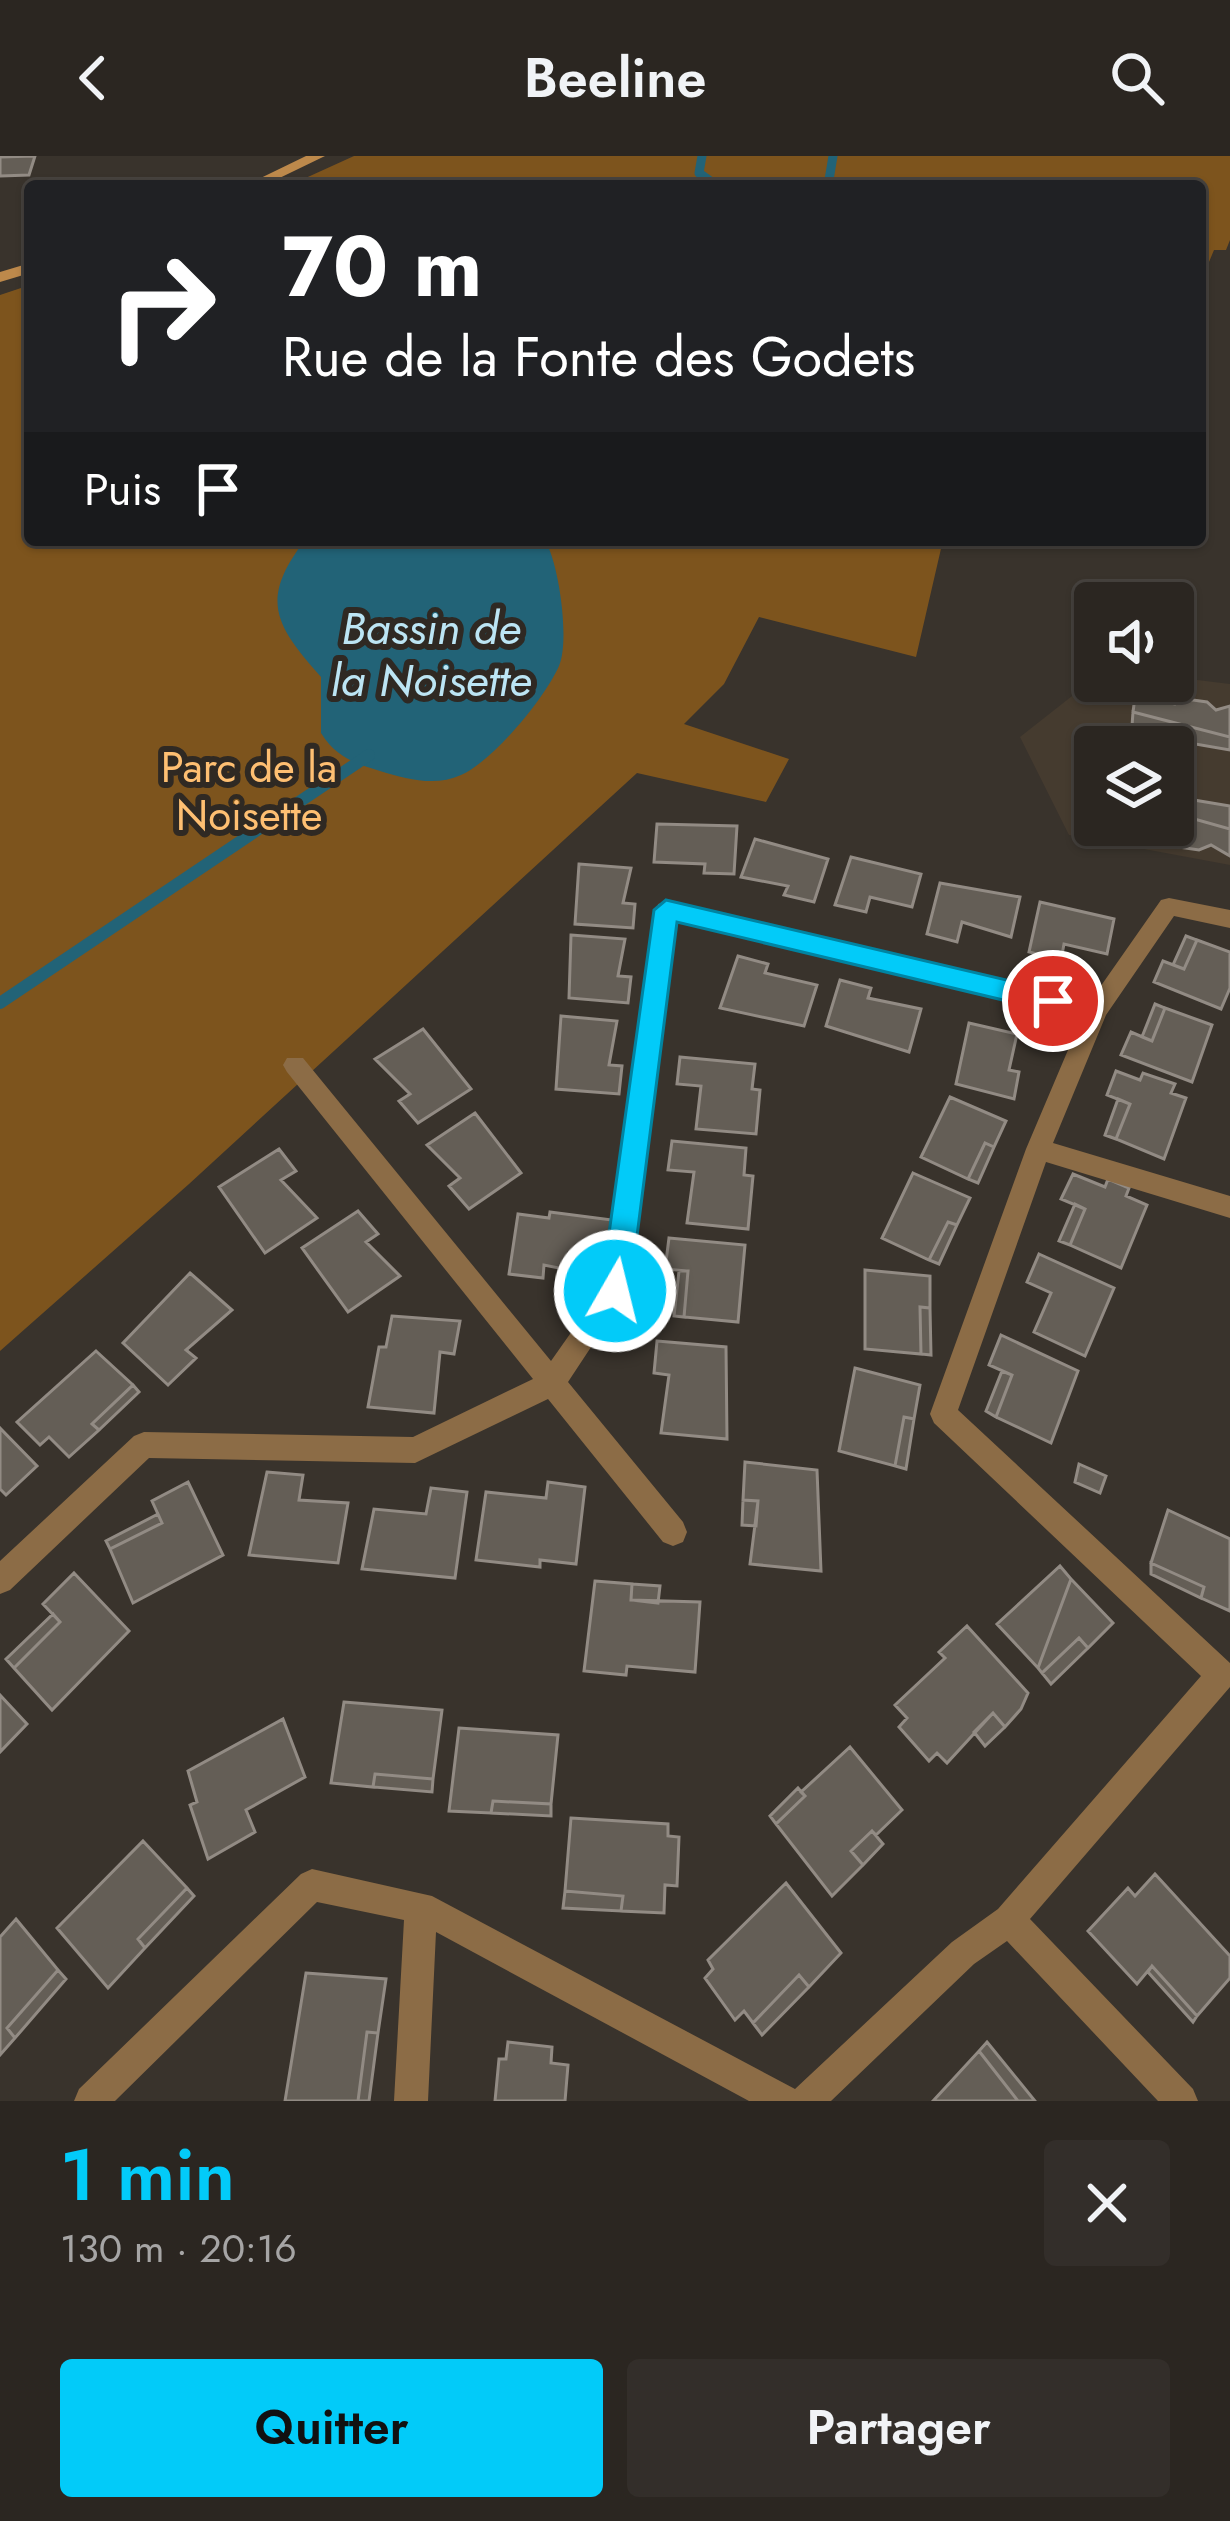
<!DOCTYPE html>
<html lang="fr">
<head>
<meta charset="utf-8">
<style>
	body { margin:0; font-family:Jost,sans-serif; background:#332e2a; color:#f1f3f6; height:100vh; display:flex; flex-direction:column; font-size:45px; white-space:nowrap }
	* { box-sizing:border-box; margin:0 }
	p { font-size:39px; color:#a6a5a5 }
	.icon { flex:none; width:66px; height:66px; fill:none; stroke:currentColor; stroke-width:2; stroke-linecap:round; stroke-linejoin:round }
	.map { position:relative; height:1945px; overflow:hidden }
	.drawer { display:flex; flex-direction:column; background:#2b2621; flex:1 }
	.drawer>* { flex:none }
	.top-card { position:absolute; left:24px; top:24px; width:1182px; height:366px; border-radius:12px; box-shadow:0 3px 9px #0004,0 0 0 3px #47433f; background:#202124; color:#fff; overflow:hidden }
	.controls { position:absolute; left:1074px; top:426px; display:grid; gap:24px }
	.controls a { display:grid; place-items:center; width:120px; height:120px; border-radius:12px; background:#2b2621; box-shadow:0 3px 9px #0004,0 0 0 3px #47433f; font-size:60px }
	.pin { position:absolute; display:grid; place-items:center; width:102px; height:102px; color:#fff; margin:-51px; border:6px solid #fff; border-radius:50%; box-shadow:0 3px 12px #0007 }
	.me { position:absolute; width:132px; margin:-66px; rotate:8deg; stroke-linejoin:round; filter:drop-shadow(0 0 9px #0008) }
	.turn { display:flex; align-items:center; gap:42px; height:252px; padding:0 60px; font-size:54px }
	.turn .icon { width:156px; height:156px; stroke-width:2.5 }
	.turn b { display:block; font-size:84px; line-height:102px }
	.then { display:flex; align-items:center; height:114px; padding:0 60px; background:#0003; gap:24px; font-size:45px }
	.round { display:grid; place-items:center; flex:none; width:126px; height:126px; border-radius:12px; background:#332e2a }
	.headline { display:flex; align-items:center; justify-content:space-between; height:204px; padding:0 60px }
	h1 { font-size:72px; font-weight:600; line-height:90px; color:#02cbf9 }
	.action { display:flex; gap:24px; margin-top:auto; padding:24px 60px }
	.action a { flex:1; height:138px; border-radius:12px; background:#02cbf9; color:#111; font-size:48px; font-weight:600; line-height:138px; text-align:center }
	.action a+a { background:#332e2a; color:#f1f3f6 }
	header { display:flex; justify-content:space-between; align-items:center; height:156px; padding:0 60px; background:#2b2621; font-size:54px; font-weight:600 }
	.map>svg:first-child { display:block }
	.built { fill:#453b2f; fill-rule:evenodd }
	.green { fill:#7d541d }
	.water { fill:#226377 }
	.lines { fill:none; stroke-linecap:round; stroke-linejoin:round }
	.stream-far1 { stroke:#226377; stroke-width:9 }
	.stream { stroke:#226377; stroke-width:12 }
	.building { fill:#645e56; stroke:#928b84; stroke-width:3 }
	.minor { fill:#8c6c46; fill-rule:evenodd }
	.secondary { fill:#bd894b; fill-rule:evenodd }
	.route { fill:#02cbf9; stroke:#0184a2; stroke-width:3 }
	.labels { text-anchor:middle; stroke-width:12; stroke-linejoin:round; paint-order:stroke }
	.park-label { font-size:42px; fill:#febf72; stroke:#2f2923 }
	.water-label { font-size:45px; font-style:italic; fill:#bce5f4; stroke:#2f2923 }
</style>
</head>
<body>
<header><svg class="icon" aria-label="back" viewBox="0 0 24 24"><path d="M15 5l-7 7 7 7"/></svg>Beeline<svg class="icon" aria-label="search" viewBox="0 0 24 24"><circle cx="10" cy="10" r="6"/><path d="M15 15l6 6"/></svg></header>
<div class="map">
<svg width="1230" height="1945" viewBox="0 0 1230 1945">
	<rect width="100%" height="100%" fill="#39332c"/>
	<path class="built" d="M 1173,521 L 1230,528 L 1230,709 L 1069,679 L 1020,581 L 1095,522 L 1173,525 ZM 1095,591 L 1173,591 L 1173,669 L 1095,669 Z"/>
	<path class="green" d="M 354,0 L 1230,0 L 1230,84 L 1226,94 L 1214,94 L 1204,118 L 1200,117 L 1200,30 L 288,30 Z
		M 30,129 L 30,384 L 943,384 L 916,501 L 759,461 L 724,528 L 684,568 L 789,603 L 766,646 L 637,617 L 189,1028 L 0,1195 L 0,139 Z"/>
	<path class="water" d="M 305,384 L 545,384 C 559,408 570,484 559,510 C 545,542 493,605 461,619 C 435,631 407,623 380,615 C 354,607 336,601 321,577 L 321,521 C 275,469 259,444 305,384 Z"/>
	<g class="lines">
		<path class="stream-far1" d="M 702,0 L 699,17 L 717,30
			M 828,30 L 833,0"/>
		<path class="stream" d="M 0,847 L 369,599"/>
	</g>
	<path class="building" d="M 35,0 L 29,19 L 0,20 L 0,1 Z
		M 1135,541 L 1175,548 L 1186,543 L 1207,546 L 1216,554 L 1230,550 L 1230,581 L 1133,556 Z
		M 1133,556 L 1230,581 L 1230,594 L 1184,586 L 1172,591 L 1132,570 Z
		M 1173,634 L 1182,642 L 1230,650 L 1230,673 L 1173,657 Z
		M 1173,657 L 1230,673 L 1230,700 L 1211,689 L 1199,694 L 1179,691 L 1168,680 L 1124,672 L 1173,669 Z
		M 657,668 L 737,670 L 734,718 L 704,717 L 705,708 L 654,706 Z
		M 755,683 L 828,703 L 814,746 L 784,739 L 788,730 L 741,721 Z
		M 851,701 L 921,718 L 912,751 L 870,741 L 866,756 L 835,749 Z
		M 579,708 L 631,712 L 623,747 L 635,748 L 633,772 L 575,768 Z
		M 940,727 L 1020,741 L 1011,781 L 962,766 L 957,786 L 927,778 Z
		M 1040,746 L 1114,763 L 1107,798 L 1064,788 L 1061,804 L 1029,796 Z
		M 571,779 L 625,783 L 618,820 L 631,821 L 628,847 L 569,842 Z
		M 1186,780 L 1197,784 L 1184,813 L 1173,809 Z
		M 1197,784 L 1230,796 L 1230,832 L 1221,853 L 1154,826 L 1163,805 L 1184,813 Z
		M 738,800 L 768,808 L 765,817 L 817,829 L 804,870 L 720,852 Z
		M 840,824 L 871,832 L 868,842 L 921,853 L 909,896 L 826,870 Z
		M 1155,848 L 1165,852 L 1152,885 L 1142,881 Z
		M 1165,852 L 1212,869 L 1192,926 L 1121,899 L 1131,876 L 1152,885 Z
		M 561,860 L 617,865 L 609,909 L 622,910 L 619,938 L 556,933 Z
		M 969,867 L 1017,878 L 1009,914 L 1019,916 L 1014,943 L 956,928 Z
		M 423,873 L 471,933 L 418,967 L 399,945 L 410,938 L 375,903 Z
		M 680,901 L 755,908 L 752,933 L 760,934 L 756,978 L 696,973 L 701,930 L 677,928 Z
		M 1116,915 L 1140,924 L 1143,917 L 1175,928 L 1171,937 L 1186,942 L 1164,1003 L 1116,983 L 1130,948 L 1107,939 Z
		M 950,941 L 1006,965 L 994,991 L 985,987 L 968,1023 L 921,1001 Z
		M 1118,943 L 1130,948 L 1116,983 L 1105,979 Z
		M 475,957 L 521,1017 L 469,1053 L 449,1030 L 460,1022 L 427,989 Z
		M 672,985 L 746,992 L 744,1019 L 753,1020 L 748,1073 L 687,1067 L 694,1016 L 668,1014 Z
		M 985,987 L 994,991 L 978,1027 L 968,1023 Z
		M 279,993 L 296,1015 L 281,1024 L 317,1062 L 265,1097 L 219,1031 Z
		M 913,1017 L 970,1042 L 957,1069 L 948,1066 L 929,1104 L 882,1082 Z
		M 1073,1018 L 1105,1031 L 1108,1023 L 1129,1032 L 1126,1040 L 1147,1049 L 1121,1112 L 1070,1089 L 1085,1053 L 1061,1043 Z
		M 1075,1048 L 1085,1053 L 1070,1089 L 1059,1085 Z
		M 358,1055 L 378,1078 L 366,1086 L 400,1120 L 348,1156 L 302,1092 Z
		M 550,1056 L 612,1064 L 604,1121 L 544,1109 L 543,1122 L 509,1118 L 518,1058 L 549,1062 Z
		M 948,1066 L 957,1069 L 939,1108 L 929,1104 Z
		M 669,1082 L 745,1089 L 738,1166 L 684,1161 L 688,1115 L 665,1113 Z
		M 1039,1098 L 1114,1132 L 1085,1200 L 1034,1176 L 1051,1137 L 1027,1126 Z
		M 865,1114 L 930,1120 L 930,1152 L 920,1151 L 921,1198 L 865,1193 Z
		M 679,1115 L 688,1115 L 684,1161 L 674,1160 Z
		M 190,1117 L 232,1154 L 186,1194 L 196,1202 L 168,1229 L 123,1187 Z
		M 920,1151 L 930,1152 L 931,1199 L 921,1198 Z
		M 392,1160 L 460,1165 L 454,1198 L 440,1196 L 434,1257 L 368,1251 L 379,1191 L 386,1191 Z
		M 1001,1179 L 1078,1215 L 1051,1287 L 996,1261 L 1012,1219 L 989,1209 Z
		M 657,1185 L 726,1191 L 727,1283 L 661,1277 L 669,1219 L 654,1217 Z
		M 96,1195 L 133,1229 L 92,1268 L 99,1274 L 69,1301 L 49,1281 L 40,1289 L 17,1266 Z
		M 855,1212 L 920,1229 L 914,1263 L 904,1261 L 895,1310 L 839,1295 Z
		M 1002,1215 L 1012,1219 L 996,1261 L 986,1255 Z
		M 133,1229 L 139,1236 L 99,1274 L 92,1268 Z
		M 904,1261 L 914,1263 L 906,1313 L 895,1310 Z
		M 0,1272 L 37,1310 L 6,1339 L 0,1333 Z
		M 745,1306 L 817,1314 L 821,1415 L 750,1408 L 758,1345 L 743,1344 Z
		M 1079,1308 L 1106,1320 L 1100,1337 L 1075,1326 Z
		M 267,1316 L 303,1319 L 299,1344 L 348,1347 L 338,1407 L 249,1399 Z
		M 188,1326 L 223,1399 L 133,1447 L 110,1393 L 162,1367 L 152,1345 Z
		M 548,1326 L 585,1331 L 576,1408 L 540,1404 L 540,1411 L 476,1404 L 486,1336 L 546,1342 Z
		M 431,1332 L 467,1336 L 455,1422 L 362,1413 L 374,1353 L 426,1358 Z
		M 743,1344 L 758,1345 L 756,1370 L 742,1369 Z
		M 1168,1354 L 1230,1383 L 1230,1455 L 1201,1442 L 1204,1431 L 1151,1407 Z
		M 158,1358 L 162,1367 L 110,1393 L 106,1385 Z
		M 1151,1407 L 1204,1431 L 1201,1442 L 1151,1418 Z
		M 1060,1410 L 1071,1423 L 1038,1512 L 997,1468 Z
		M 74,1417 L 129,1475 L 52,1554 L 14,1512 L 60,1466 L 43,1448 Z
		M 1071,1423 L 1113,1467 L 1088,1492 L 1079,1482 L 1042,1517 L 1038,1512 Z
		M 595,1425 L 632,1428 L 631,1444 L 700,1446 L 695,1516 L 627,1510 L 626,1519 L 584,1515 Z
		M 632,1428 L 660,1430 L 658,1447 L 631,1444 Z
		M 53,1458 L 60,1466 L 14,1512 L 6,1503 Z
		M 967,1470 L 1028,1537 L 1021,1553 L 1005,1571 L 993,1557 L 947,1607 L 937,1597 L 929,1605 L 899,1571 L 907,1562 L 895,1549 L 945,1502 L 939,1496 Z
		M 1079,1482 L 1088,1492 L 1051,1528 L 1042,1517 Z
		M 0,1539 L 27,1568 L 0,1596 Z
		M 344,1546 L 442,1554 L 433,1623 L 375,1618 L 373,1631 L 331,1627 Z
		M 993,1557 L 1005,1571 L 985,1590 L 974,1576 Z
		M 283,1563 L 305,1621 L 246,1654 L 255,1676 L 208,1703 L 190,1649 L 197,1646 L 188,1615 Z
		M 459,1572 L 558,1579 L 551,1648 L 493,1645 L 491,1657 L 449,1655 Z
		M 850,1591 L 902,1654 L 876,1679 L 872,1675 L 851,1695 L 863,1709 L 832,1740 L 776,1668 L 805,1640 L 801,1636 Z
		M 375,1618 L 433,1623 L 432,1636 L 373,1631 Z
		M 798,1632 L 805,1640 L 776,1668 L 770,1660 Z
		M 493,1645 L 551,1648 L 551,1660 L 491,1657 Z
		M 571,1662 L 668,1668 L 668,1680 L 679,1681 L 677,1730 L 665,1729 L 664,1757 L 621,1755 L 623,1740 L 565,1735 Z
		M 872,1675 L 883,1688 L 863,1709 L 851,1695 Z
		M 143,1685 L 187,1732 L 138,1783 L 145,1792 L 108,1832 L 57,1772 Z
		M 1155,1718 L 1230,1800 L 1230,1822 L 1197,1860 L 1152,1810 L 1137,1828 L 1088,1775 L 1128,1732 L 1135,1740 Z
		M 786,1727 L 841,1797 L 809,1831 L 799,1819 L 753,1867 L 744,1855 L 735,1864 L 705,1822 L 713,1813 L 708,1804 Z
		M 187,1732 L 194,1740 L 145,1792 L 138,1783 Z
		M 565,1735 L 623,1740 L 621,1755 L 563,1752 Z
		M 16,1763 L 58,1814 L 7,1872 L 15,1882 L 0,1899 L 0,1781 Z
		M 1152,1810 L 1197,1860 L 1193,1866 L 1148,1816 Z
		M 58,1814 L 66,1823 L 15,1882 L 7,1872 Z
		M 306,1817 L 386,1823 L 378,1877 L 367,1876 L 358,1945 L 285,1945 Z
		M 799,1819 L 809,1831 L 762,1879 L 753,1867 Z
		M 367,1876 L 378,1877 L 369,1945 L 358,1945 Z
		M 508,1886 L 552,1891 L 551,1907 L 568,1909 L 565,1945 L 495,1945 L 499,1903 L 506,1903 Z
		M 987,1886 L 1035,1945 L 1018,1945 L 979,1895 Z
		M 979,1895 L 1018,1945 L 933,1945 Z"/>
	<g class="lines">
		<path class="minor" d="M 1169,742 L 1230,754 L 1230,772 L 1174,760 L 1106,859 L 1053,987 L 1230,1040 L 1230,1062 L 1046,1006 L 958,1254 L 1230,1507 L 1230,1531 L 1030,1763 L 1193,1933 L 1198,1945 L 1158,1945 L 1007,1785 L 974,1808 L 831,1945 L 749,1945 L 436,1776 L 428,1945 L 394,1945 L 404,1764 L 317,1746 L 115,1945 L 74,1945 L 79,1933 L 301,1718 L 312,1713 L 432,1740 L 795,1933 L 952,1786 L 998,1753 L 1201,1520 L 934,1267 L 930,1258 L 1026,993 L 1082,861 L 676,765 L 628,1135 L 568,1226 L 683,1366 L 687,1376 L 683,1386 L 673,1390 L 663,1386 L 548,1243 L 415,1307 L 149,1302 L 10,1434 L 0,1438 L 0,1405 L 134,1280 L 144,1276 L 413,1281 L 533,1223 L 287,916 L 283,909 L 287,902 L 303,902 L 551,1205 L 603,1131 L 658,748 L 666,746 L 1091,844 L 1161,744 Z"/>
		<path class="secondary" d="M 306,0 L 325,0 L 263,30 L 244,30 Z
			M 30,107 L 30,117 L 0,126 L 0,116 Z"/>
	</g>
	<path class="route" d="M 666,744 L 1053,835 L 1066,845 L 1053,856 L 677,766 L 630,1135 L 626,1145 L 615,1149 L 605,1145 L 601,1135 L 654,754 Z"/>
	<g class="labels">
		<g class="park-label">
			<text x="249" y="626">Parc de la<tspan x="249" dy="48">Noisette</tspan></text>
		</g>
		<g class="water-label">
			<text x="431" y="488">Bassin de<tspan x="431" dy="52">la Noisette</tspan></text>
		</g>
	</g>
</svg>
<div class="controls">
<a><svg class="icon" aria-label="sound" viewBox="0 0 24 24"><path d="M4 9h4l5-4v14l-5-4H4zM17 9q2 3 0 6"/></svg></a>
<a><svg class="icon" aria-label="layers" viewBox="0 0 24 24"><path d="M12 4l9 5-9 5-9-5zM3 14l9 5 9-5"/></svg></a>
</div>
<div class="pin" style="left:1053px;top:845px;background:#d93025"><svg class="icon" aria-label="arrive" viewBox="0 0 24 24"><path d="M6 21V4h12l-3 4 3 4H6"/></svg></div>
<svg class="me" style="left:615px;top:1135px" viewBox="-20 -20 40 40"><circle r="17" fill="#02cbf9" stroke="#fff" stroke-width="3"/><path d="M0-11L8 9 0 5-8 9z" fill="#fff"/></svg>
<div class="top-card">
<div class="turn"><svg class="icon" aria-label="right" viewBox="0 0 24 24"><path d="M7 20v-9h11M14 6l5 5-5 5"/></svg><div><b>70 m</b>Rue de la Fonte des Godets</div></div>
<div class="then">Puis<svg class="icon" aria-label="arrive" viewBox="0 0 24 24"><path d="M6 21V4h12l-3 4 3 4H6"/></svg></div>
</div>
</div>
<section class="drawer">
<div class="headline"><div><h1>1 min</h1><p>130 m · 20:16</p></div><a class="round"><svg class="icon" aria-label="close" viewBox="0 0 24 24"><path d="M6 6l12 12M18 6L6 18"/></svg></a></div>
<div class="action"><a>Quitter</a><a>Partager</a></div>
</section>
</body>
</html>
